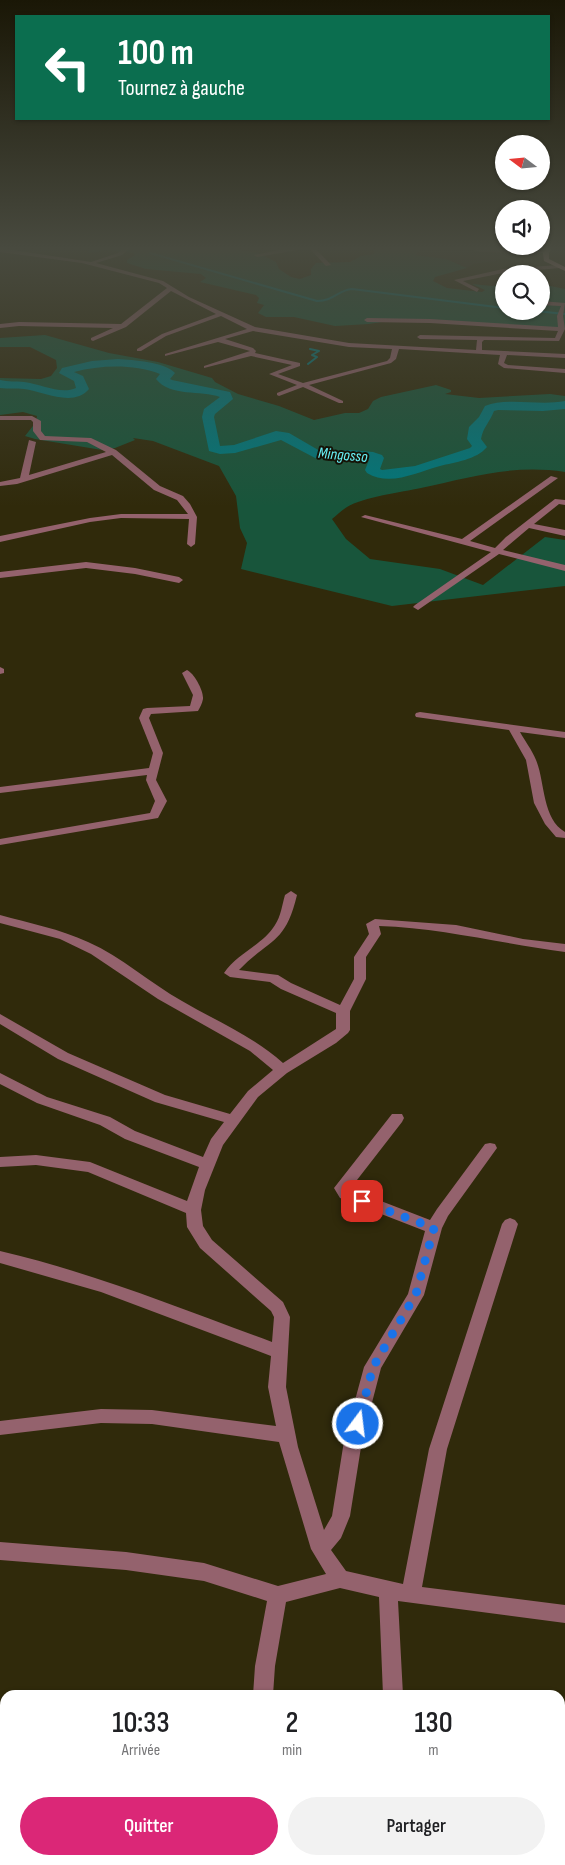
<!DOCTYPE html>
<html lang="fr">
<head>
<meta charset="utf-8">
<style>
	body { margin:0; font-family:"Sofia Sans Condensed",sans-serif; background:#f2f2f2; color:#202124; height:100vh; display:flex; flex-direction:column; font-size:19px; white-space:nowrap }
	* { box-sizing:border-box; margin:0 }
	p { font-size:16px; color:#757577 }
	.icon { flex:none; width:28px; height:28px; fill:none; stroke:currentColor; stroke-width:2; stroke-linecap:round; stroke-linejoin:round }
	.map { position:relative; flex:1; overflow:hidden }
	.side { position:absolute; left:0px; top:1690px; width:565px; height:175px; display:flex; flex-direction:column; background:#fff; border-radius:15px 15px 0 0; box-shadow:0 1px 4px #0004 }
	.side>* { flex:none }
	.top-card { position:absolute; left:15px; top:15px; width:535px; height:105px; border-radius:0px; box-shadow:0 1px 4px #0004; background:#0b6e4f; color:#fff; overflow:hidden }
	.needle { width:32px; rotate:286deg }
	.fabs { position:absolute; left:495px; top:135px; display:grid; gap:10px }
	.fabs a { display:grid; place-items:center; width:55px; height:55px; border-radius:50%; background:#fff; box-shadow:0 1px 4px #0004; font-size:25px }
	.pin { position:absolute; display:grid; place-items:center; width:42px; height:42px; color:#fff; margin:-21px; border-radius:10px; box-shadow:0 2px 8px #0006 }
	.me { position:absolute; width:55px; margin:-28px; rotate:15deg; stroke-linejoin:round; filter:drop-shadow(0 0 4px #0008) }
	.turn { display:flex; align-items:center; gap:18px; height:105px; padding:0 20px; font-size:22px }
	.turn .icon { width:65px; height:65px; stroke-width:2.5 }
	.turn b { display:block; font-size:35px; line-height:42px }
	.eta { display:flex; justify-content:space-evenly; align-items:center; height:85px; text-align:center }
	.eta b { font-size:30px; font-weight:600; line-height:35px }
	.primary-button { display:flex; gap:10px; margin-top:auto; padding:10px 20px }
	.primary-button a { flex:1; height:58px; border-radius:30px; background:#db2777; color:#fff; font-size:20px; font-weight:600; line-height:58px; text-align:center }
	.primary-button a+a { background:#f2f2f2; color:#202124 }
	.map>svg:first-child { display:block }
	.industrial { fill:#37301f }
	.green { fill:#18553b }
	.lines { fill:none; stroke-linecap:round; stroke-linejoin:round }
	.stream { stroke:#00787c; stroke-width:2 }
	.river { fill:#00787c; fill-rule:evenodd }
	.minor { fill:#94626d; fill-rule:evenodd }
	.major { fill:#f4a1b3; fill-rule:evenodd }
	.route { stroke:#1a73e8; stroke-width:9; stroke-dasharray:0 16.2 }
	.labels { text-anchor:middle; stroke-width:4; stroke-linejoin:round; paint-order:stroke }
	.far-water-label { font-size:16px; font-style:italic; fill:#68f1f7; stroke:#151206 }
</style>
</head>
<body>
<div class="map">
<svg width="565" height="1865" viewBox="0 0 565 1865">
	<rect width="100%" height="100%" fill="#302a0b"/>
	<path class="industrial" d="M 432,246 L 496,246 L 514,253 L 517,260 L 496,259 L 496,261 L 473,264 L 467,268 L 454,262 L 415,255 L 419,250 L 432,248 Z"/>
	<path class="green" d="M 93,246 L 229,246 L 234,249 L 258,253 L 276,262 L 279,269 L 291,277 L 300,279 L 311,275 L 311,269 L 316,263 L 350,262 L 361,256 L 374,254 L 374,250 L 392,249 L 393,246 L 432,246 L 432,248 L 419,250 L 415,255 L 446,259 L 467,268 L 435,277 L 433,281 L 447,288 L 482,292 L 485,290 L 472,284 L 492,286 L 504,284 L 504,311 L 541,311 L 541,284 L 565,289 L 565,329 L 493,324 L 395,320 L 369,324 L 335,326 L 294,317 L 266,317 L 258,313 L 264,305 L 257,303 L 259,298 L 256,295 L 200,282 L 206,278 L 201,274 L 146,269 L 127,263 L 127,260 L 135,255 L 133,253 L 106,250 L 89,253 L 88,252 Z
		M 45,335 L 109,353 L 158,362 L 212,378 L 215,382 L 238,394 L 279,406 L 314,420 L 345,413 L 359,413 L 368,409 L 373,401 L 381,397 L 436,385 L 451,390 L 451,392 L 445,394 L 479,398 L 550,394 L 565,396 L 565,472 C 514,464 471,477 421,488 C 402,492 363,497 347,507 C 342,510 337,515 332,519 L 346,539 L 370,559 L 440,569 L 483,585 L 545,537 L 565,540 L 565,586 L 392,606 L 241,569 L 247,543 L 240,528 L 236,496 L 219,466 L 153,441 L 133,438 L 135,440 L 115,448 L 102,450 L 35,439 L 25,436 L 36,422 L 37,416 L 23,412 L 0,415 L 0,378 L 41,379 L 51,376 L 57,368 L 56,360 L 30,347 L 0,347 L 0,338 Z"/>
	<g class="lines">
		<path class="stream" d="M 150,253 L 317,301 C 334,301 338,290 352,289 L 504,308
			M 536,311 L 565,314
			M 308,364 L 317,357 L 312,355 L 319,351 L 310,349"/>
		<path class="river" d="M 118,359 C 133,360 165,362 175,373 L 170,379 L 172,380 L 230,392 L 233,399 L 215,414 L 214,417 L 220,446 L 234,445 L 276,431 L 289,433 L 320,451 L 350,450 L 373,452 L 382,455 L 384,458 L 380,469 L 382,470 L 415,466 L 470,448 L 472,446 L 467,439 L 469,427 L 479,417 L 485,406 C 507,397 539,406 565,401 L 565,409 L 543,411 L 498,410 L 494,411 C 490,422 483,427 481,439 L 487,447 C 476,460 455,462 440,466 C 417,472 390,487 367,473 L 365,470 L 369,460 L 317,459 L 281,440 L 235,453 L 220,454 L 209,451 L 202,417 L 204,409 L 220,397 C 201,390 170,397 156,379 L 160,374 C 133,364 102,365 74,372 L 83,376 L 89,389 C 73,408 43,391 24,389 C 16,388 8,389 0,388 L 0,380 C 8,382 16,381 24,382 C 41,384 61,395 76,388 L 74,381 L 59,373 L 62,368 L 92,361 Z"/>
		<path class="minor" d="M 126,246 L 133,246 L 122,255 L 96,263 L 163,281 L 189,297 L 255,327 L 349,343 L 476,350 L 477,340 L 420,339 L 417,337 L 420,335 L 555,338 L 558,331 L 430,323 L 367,322 L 364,320 L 367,318 L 430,319 L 558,327 L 557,316 L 561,306 L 541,305 L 541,301 L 565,303 L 563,316 L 565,329 L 559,341 L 484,340 L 482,342 L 482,350 L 565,354 L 565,358 L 507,355 L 504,363 L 508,365 L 565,369 L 565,373 L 504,368 L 498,364 L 500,355 L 399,349 L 396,359 L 391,363 L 309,385 L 343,401 L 343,403 L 339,403 L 303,387 L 279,396 L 277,395 L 277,393 L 297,385 L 269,374 L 292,365 L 251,356 L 204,368 L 204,366 L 250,351 L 218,342 L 165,356 L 165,354 L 247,329 L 221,316 L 166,336 L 141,351 L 137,351 L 137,349 L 162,334 L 216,314 L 171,291 L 126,327 L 93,341 L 91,340 L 91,338 L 113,328 L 19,326 L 0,328 L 0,324 L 19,322 L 121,324 L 167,288 L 159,283 L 82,263 L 0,252 L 0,248 L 91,262 L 118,253 ZM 253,331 L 349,347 L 392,349 L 390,358 L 387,361 L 303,383 L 278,374 L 300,366 L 300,363 L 255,353 L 256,351 L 253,348 L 225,339 Z
			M 299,246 L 313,246 L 331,265 L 326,266 L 309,248 L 257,257 L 254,255 Z
			M 471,246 L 480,248 L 547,249 L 550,251 L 547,253 L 480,252 L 465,247 Z
			M 558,265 L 560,268 L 503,273 L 463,281 L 479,289 L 477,292 L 454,280 L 503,269 Z
			M 502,298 L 504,298 L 504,302 L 499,300 Z
			M 0,416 L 32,416 L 41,421 L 41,431 L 45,436 L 91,438 L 116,450 L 160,486 L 183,496 L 190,504 L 197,517 L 195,544 L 191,547 L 187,544 L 189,519 L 121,518 L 90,522 L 0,542 L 0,536 L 90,518 L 121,514 L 188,514 L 177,500 L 154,490 L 112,455 L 17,484 L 0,486 L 0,482 L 20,478 L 29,440 L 36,442 L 29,475 L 106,452 L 87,442 L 40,440 L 33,431 L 33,422 L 31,420 L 0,420 Z
			M 551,476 L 558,478 L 470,541 L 495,548 L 506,537 L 555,499 L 565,500 L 565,505 L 559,504 L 534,524 L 565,530 L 565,536 L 529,528 L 503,550 L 565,565 L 565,571 L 499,554 L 418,610 L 413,607 L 415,605 L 491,552 L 361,517 L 365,515 L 462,539 Z
			M 86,562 L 135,568 L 179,577 L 183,580 L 179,583 L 135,574 L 86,568 L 0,578 L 0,572 Z
			M 0,667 L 4,669 L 4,673 L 0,674 Z
			M 187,670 C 194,673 204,691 203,699 C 202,704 200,707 198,711 L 151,714 L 149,718 L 163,753 L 156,780 L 167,801 L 158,818 L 0,845 L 0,839 L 150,813 L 155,801 L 146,780 L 147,775 L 0,793 L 0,787 L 149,768 L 153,753 L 139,718 L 143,709 L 147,708 L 190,706 L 193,695 L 182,673 Z
			M 420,712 L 565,732 L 565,738 L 520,732 C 525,741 532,750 536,760 C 545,781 542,819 565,832 L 565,838 L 556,837 L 545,824 L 534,803 L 526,760 L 509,730 L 416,717 L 415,715 L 416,713 Z
			M 291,891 L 297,895 C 285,945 270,938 239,970 L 278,975 L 291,983 L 340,1005 L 354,979 L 354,957 L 369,934 L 366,924 L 375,919 L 456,925 L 523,939 L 565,944 L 565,952 C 503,944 442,928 379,926 L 381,934 L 366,957 L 366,979 L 350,1011 L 350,1030 L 348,1033 L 336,1043 L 287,1073 L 258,1097 L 223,1145 L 205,1190 L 201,1210 L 203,1226 L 212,1240 L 283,1302 L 290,1317 L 286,1387 L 298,1447 L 324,1530 L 332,1516 L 344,1441 L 364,1367 L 408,1294 L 425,1231 L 340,1198 L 334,1188 L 392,1114 L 402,1114 L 404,1118 L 402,1122 L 350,1189 L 430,1220 L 437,1209 L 485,1144 L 490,1143 L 495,1144 L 497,1148 L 448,1216 L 442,1228 L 424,1295 L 381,1368 L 362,1441 L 350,1516 L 341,1538 L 331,1550 L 346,1571 L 403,1584 L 429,1449 L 502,1224 L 505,1220 L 510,1218 L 515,1220 L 518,1224 L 447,1449 L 422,1587 L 565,1605 L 565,1623 L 398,1601 L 403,1695 L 383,1695 L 379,1597 L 340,1588 L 286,1602 L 275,1666 L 273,1695 L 253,1695 L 255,1666 L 267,1601 L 204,1581 L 126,1570 L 0,1560 L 0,1542 L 126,1552 L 204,1563 L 278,1586 L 326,1574 L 311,1549 L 279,1442 L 152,1424 L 101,1423 L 0,1435 L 0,1421 L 101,1409 L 152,1410 L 276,1426 L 268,1387 L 271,1356 L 101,1292 L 0,1263 L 0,1251 C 94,1273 182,1309 272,1342 L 274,1317 L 271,1311 L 200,1248 L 187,1227 L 186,1213 L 88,1172 L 36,1165 L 0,1167 L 0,1157 L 36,1155 L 90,1162 L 187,1201 L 199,1167 L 125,1139 L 100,1125 L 37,1103 L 0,1084 L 0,1073 L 47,1097 L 110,1117 L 135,1131 L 203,1157 L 211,1139 L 224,1122 L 155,1102 L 58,1059 L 0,1024 L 0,1014 L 68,1053 L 165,1095 L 230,1114 L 248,1091 L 273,1070 L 250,1051 L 158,999 L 91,954 L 60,939 L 0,923 L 0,915 C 29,923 60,929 88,942 C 122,957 150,983 182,1001 C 216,1021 253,1036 283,1063 L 336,1029 L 336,1013 L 281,989 L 270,982 L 230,977 L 224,973 C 237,953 263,945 275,925 C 281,916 282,905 285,895 Z
			M 419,1860 L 442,1860 L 444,1865 L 421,1865 Z"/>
		<path class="major" d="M 547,246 L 553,246 L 549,253 L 549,259 L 565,267 L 565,271 L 544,261 L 543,253 Z"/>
	</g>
	<linearGradient id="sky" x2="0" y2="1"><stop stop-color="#1a1706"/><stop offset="0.49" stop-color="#484a3f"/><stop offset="1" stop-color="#484a3f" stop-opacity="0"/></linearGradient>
	<rect width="565" height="507" fill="url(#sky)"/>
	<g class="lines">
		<path class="route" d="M 358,1424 L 373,1367 L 416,1294 L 434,1228 L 362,1201"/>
	</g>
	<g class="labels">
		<g class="far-water-label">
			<text transform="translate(343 454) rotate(5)" y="6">Mingosso</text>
		</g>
	</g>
</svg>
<div class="fabs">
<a><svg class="needle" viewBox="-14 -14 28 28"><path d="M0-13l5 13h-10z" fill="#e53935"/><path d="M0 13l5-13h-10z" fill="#757577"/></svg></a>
<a><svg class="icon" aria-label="sound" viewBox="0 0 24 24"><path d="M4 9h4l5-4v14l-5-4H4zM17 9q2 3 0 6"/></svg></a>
<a><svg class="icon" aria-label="search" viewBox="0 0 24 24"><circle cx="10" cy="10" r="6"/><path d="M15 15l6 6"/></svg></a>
</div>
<div class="pin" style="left:362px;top:1201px;background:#d93025"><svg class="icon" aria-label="arrive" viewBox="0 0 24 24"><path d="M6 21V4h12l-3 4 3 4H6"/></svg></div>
<svg class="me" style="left:358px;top:1424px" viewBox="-20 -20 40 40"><circle r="17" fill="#1a73e8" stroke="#fff" stroke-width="3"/><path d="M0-11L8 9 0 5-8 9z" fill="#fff"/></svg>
<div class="top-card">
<div class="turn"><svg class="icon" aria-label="left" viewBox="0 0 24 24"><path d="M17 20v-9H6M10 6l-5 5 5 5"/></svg><div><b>100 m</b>Tournez à gauche</div></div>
</div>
<section class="side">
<div class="eta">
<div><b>10:33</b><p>Arrivée</p></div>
<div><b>2</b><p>min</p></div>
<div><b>130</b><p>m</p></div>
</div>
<div class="primary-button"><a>Quitter</a><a>Partager</a></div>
</section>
</div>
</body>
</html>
